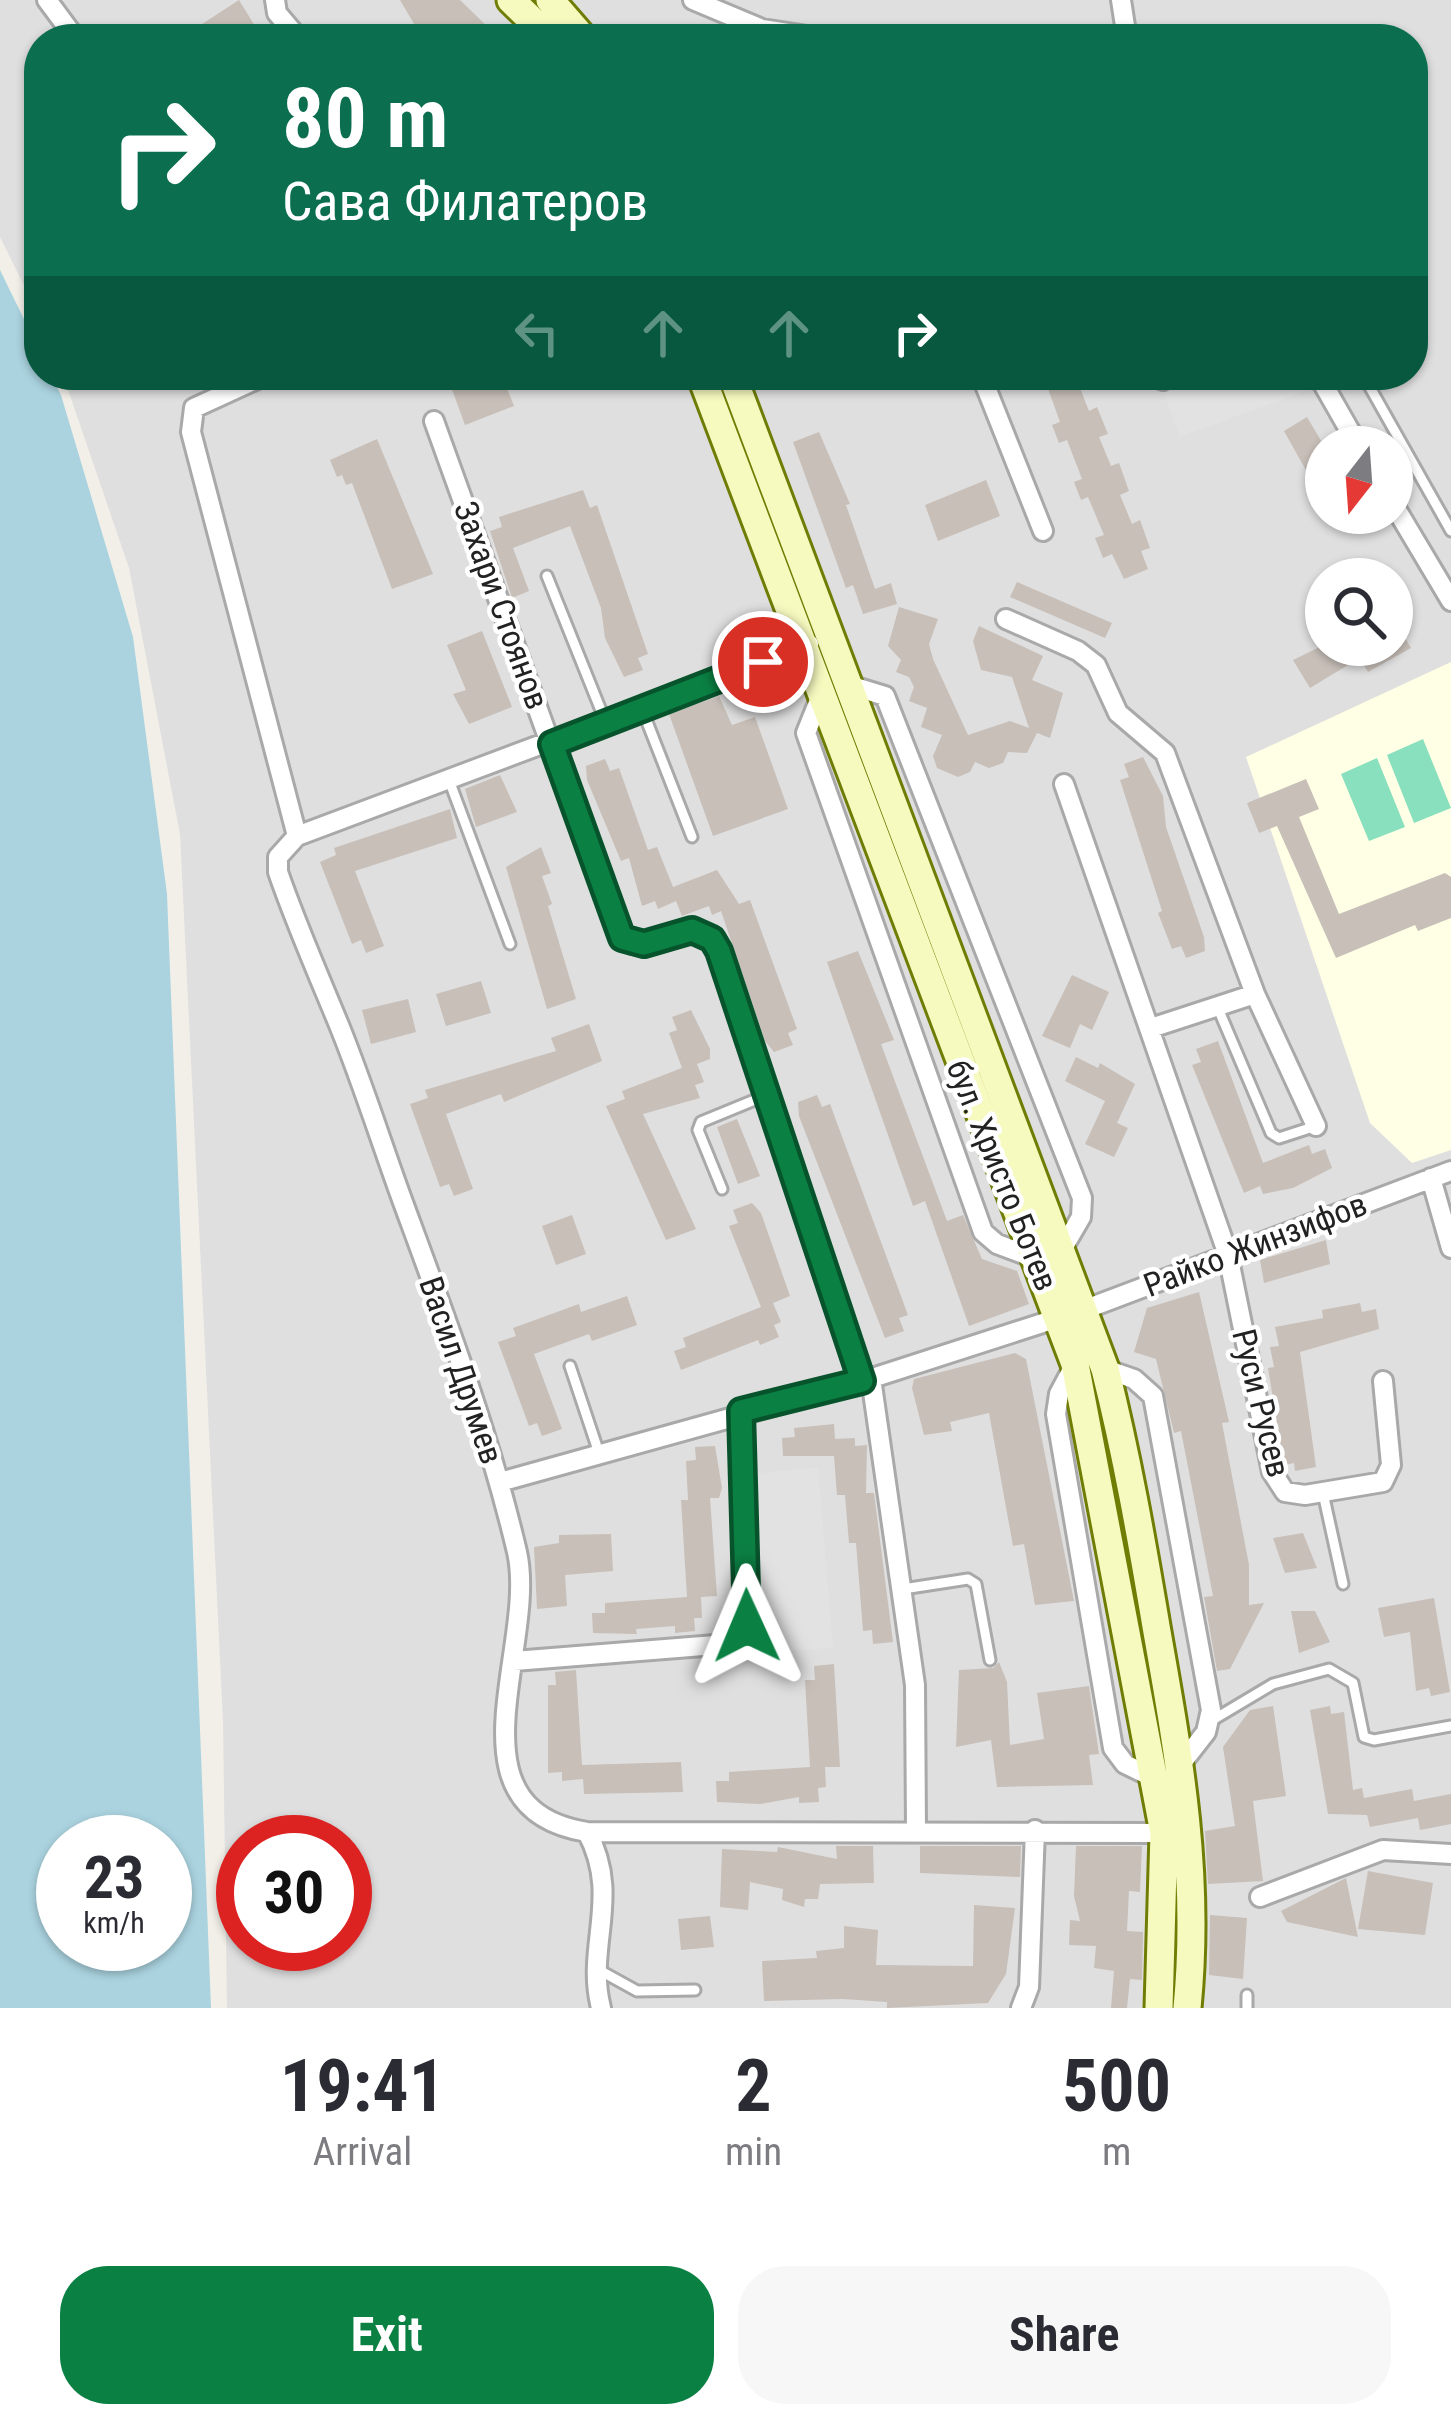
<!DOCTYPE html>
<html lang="en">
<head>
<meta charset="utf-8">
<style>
	body { margin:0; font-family:"Roboto Condensed",sans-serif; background:#f7f7f7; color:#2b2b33; height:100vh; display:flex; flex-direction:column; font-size:45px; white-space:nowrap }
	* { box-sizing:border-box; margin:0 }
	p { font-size:39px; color:#7c7c81 }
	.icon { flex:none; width:66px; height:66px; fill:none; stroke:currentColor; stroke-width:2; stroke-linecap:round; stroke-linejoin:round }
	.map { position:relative; height:2008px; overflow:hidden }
	.details { display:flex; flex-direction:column; background:#fff; flex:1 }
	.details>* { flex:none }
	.top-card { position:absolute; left:24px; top:24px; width:1404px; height:366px; border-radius:48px; box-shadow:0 3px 9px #0004; background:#0b6e4f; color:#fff; overflow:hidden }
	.needle { width:78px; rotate:197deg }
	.tools { position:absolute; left:1305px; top:426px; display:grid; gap:24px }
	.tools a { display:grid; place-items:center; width:108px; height:108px; border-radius:50%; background:#fff; box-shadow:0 3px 9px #0004; font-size:60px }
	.speed { position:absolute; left:36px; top:1815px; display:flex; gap:24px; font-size:60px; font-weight:700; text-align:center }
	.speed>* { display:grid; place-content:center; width:156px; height:156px; border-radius:50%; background:#fff; box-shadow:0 3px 9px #0004; line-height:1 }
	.speed small { font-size:30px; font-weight:400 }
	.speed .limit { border:18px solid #d22; background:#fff; color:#111 }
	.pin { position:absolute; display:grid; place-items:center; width:102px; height:102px; color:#fff; margin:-51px; border:6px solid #fff; border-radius:50%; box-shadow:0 3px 12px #0007 }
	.me { position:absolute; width:132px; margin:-66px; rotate:359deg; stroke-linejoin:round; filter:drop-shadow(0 0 9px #0008) }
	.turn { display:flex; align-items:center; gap:42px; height:252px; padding:0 60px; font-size:54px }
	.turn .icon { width:156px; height:156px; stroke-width:2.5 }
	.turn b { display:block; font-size:84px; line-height:102px }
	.lanes { display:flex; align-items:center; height:114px; padding:0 60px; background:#0003; justify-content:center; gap:60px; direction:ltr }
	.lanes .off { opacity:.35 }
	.eta { display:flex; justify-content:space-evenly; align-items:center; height:204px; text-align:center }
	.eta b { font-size:72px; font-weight:700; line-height:84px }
	.cta { display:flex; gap:24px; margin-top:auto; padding:24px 60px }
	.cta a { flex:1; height:138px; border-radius:48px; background:#0b8043; color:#fff; font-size:48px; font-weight:700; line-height:138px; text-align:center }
	.cta a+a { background:#f7f7f7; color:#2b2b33 }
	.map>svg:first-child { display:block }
	.residential { fill:#e0dfdf; fill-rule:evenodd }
	.education { fill:#ffffe5 }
	.pitch { fill:#88e0be }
	.parking { fill:#e2e2e2 }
	.water { fill:#aad3df; fill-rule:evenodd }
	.building { fill:#c7bfb8 }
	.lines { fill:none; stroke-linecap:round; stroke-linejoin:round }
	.service-casing { stroke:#a9a9a9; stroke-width:15 }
	.minor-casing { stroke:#a9a9a9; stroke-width:24 }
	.secondary-casing { stroke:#707d05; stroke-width:33 }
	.service { stroke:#fff; stroke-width:9 }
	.minor { stroke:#fff; stroke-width:18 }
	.secondary { stroke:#f7fabf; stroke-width:27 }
	.route-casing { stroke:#07532c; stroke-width:30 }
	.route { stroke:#0b8043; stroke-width:21 }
	.labels { text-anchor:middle; stroke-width:9; stroke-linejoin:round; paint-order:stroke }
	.street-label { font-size:33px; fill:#222; stroke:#fff }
</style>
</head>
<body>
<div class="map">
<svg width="1451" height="2008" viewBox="0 0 1451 2008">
	<rect width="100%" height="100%" fill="#f2efe9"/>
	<path class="residential" d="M 0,0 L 1451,0 L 1451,2008 L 227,2008 L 223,1721 L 180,834 L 129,568 L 63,375 L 1413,375 L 1413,39 L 39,39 L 39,316 L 0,237 ZM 1326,447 L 1392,447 L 1392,513 L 1326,513 ZM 1326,579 L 1392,579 L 1392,645 L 1326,645 ZM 243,1842 L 345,1842 L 345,1944 L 243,1944 Z"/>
	<path class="education" d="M 1451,662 L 1451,1150 L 1412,1163 L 1370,1123 L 1246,757 Z"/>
	<path class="pitch" d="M 1423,739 L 1451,808 L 1414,823 L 1387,755 Z
		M 1377,758 L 1405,827 L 1369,841 L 1341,774 Z"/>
	<path class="parking" d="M 1206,375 L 1305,375 L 1311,389 L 1180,437 L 1163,391 Z
		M 818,1468 L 833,1648 L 755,1652 L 746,1474 Z"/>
	<path class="water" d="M 0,270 L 39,350 L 39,375 L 51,375 L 61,395 L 133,637 L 167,894 L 211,2008 L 0,2008 ZM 63,1842 L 165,1842 L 165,1944 L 63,1944 Z"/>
	<path class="building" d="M 239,0 L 263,39 L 179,39 Z
		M 400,0 L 460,0 L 492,31 L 478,39 L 423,39 Z
		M 473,375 L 502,375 L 514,406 L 465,425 L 450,384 Z
		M 1043,375 L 1075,375 L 1089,411 L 1097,407 L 1108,434 L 1099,437 L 1111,466 L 1119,463 L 1129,491 L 1120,495 L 1132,524 L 1140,520 L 1150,548 L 1141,551 L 1148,569 L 1124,579 L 1112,554 L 1103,558 L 1095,538 L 1104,535 L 1088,497 L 1081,500 L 1074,482 L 1082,479 L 1067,440 L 1059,443 L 1052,425 L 1060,422 Z
		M 1307,417 L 1326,449 L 1326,506 L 1284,431 Z
		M 819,432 L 850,504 L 846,505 L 875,589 L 891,583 L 897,604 L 863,614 L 853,585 L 846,588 L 793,442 Z
		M 377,439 L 433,574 L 392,589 L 352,483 L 346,485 L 342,475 L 337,477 L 330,460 Z
		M 986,480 L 1000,516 L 938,541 L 925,505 Z
		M 583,490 L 590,508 L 597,505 L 648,654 L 638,658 L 643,670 L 624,677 L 605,638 L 601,608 L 570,526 L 513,548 L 529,591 L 512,598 L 490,531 L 502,527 L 499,517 Z
		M 1017,582 L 1112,623 L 1105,638 L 1010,597 Z
		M 899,607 L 938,619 L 929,644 L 933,659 L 968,735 L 1010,721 L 1029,728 L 1012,677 L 981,670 L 973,641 L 979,626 L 1043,656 L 1032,680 L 1063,693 L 1050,738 L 1037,733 L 1027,753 L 1008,752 L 1003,763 L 989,768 L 975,762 L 970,772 L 958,777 L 937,768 L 933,756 L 942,735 L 921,727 L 927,708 L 909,701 L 914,687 L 909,677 L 896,672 L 901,660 L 888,646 Z
		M 1392,616 L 1411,648 L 1368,672 L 1361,661 L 1348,665 L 1310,688 L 1293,660 L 1324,645 L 1392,645 Z
		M 482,631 L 512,707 L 469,724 L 453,694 L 466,690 L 447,645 Z
		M 719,696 L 732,725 L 755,717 L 788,809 L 713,836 L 669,714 Z
		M 1143,757 L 1163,796 L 1166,827 L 1204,937 L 1205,951 L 1186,958 L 1181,946 L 1172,949 L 1158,913 L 1162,911 L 1120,780 L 1129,777 L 1124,764 Z
		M 605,759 L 610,771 L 619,768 L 648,850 L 657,847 L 673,887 L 717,870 L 739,904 L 750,900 L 797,1029 L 788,1033 L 793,1045 L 774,1052 L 765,1041 L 721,911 L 712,915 L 709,906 L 682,916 L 676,901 L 658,909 L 655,901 L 642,906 L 629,858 L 621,861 L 587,780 L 586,766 Z
		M 500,775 L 517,812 L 476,827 L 465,789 Z
		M 1306,779 L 1319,809 L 1299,817 L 1339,914 L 1445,873 L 1451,877 L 1451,918 L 1418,931 L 1415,925 L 1336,958 L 1277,826 L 1259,833 L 1247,803 Z
		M 450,809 L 457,838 L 355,871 L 384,946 L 366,953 L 361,940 L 352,944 L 320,862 L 336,855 L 334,848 Z
		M 541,847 L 551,873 L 542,876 L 552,904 L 548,906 L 576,999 L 547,1009 L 506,867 Z
		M 858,951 L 894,1040 L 881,1044 L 947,1221 L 963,1215 L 982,1259 L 1017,1271 L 1029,1304 L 969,1326 L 925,1201 L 913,1206 L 827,962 Z
		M 1072,975 L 1109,992 L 1092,1030 L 1080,1024 L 1070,1048 L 1042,1036 Z
		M 481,981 L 491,1013 L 446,1026 L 436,994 Z
		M 408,999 L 416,1032 L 371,1044 L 362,1010 Z
		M 691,1010 L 710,1049 L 710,1059 L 697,1064 L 704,1082 L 695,1085 L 700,1098 L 643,1114 L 696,1229 L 666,1240 L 606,1106 L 625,1099 L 622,1091 L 682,1068 L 669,1033 L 677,1030 L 672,1017 Z
		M 589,1024 L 602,1061 L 504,1102 L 501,1094 L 446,1114 L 473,1189 L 454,1196 L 449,1184 L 440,1187 L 410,1104 L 428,1098 L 425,1090 L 556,1051 L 551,1038 Z
		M 1218,1041 L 1263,1163 L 1309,1145 L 1312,1154 L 1325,1149 L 1332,1168 L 1293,1188 L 1263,1194 L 1260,1186 L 1244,1193 L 1192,1065 L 1201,1062 L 1196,1049 Z
		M 1076,1057 L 1098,1068 L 1100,1063 L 1135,1084 L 1117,1123 L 1128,1128 L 1114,1157 L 1085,1144 L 1105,1101 L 1065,1081 Z
		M 817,1095 L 822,1107 L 830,1104 L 908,1315 L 899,1318 L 904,1331 L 885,1338 L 799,1116 L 798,1102 Z
		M 737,1119 L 760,1176 L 738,1184 L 717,1127 Z
		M 752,1203 L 761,1213 L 790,1296 L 773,1303 L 781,1322 L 774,1325 L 779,1337 L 760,1345 L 758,1340 L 681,1370 L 674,1351 L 686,1347 L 683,1338 L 761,1307 L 729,1226 L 738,1223 L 733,1210 Z
		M 572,1215 L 586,1254 L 556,1265 L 542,1226 Z
		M 1326,1240 L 1330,1264 L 1264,1283 L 1260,1260 Z
		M 1199,1292 L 1229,1422 L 1222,1423 L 1249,1565 L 1249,1605 L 1264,1603 L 1230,1669 L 1217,1671 L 1204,1597 L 1213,1596 L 1181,1431 L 1174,1433 L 1156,1359 L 1134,1352 L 1147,1308 Z
		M 627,1296 L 637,1325 L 592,1341 L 589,1334 L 534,1354 L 562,1429 L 542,1436 L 537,1423 L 529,1426 L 498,1342 L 516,1336 L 513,1328 L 579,1304 L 581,1312 Z
		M 1360,1303 L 1362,1312 L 1376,1309 L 1379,1329 L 1300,1352 L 1316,1467 L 1295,1471 L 1294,1463 L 1284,1465 L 1268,1368 L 1274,1367 L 1270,1347 L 1279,1346 L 1275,1327 L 1323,1318 L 1322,1310 Z
		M 1015,1353 L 1026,1359 L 1074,1601 L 1035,1605 L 1024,1544 L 1013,1546 L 989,1413 L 950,1422 L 952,1431 L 924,1435 L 912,1388 L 914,1379 Z
		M 834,1424 L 835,1439 L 855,1438 L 855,1446 L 867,1445 L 866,1493 L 874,1493 L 893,1642 L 873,1644 L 872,1630 L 863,1631 L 856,1543 L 849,1543 L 845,1495 L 837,1495 L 834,1456 L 783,1456 L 782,1438 L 795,1437 L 794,1428 Z
		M 715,1446 L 722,1488 L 719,1498 L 710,1498 L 717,1596 L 701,1597 L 702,1618 L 694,1618 L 695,1631 L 675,1633 L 675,1626 L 636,1629 L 637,1634 L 593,1633 L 592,1613 L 605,1613 L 605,1603 L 687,1597 L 681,1500 L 688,1500 L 686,1461 L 696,1460 L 695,1447 Z
		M 1303,1533 L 1317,1568 L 1285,1573 L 1273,1538 Z
		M 611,1534 L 613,1571 L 565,1575 L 567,1606 L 537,1609 L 534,1547 L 559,1543 L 559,1535 Z
		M 1434,1598 L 1450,1692 L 1431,1696 L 1429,1688 L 1416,1691 L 1410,1632 L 1384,1637 L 1378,1608 Z
		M 1291,1611 L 1315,1611 L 1330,1642 L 1299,1653 Z
		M 999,1662 L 1007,1682 L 1010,1745 L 1044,1739 L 1037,1693 L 1089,1686 L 1099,1754 L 1089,1755 L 1093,1785 L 997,1787 L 991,1740 L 956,1747 L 959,1670 L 993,1668 Z
		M 834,1664 L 840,1767 L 825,1767 L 826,1787 L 818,1788 L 819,1802 L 799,1803 L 799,1797 L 760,1804 L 717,1802 L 716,1781 L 729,1781 L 729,1772 L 810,1767 L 805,1680 L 815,1680 L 814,1666 Z
		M 576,1670 L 582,1765 L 681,1762 L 683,1792 L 584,1794 L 583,1779 L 562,1781 L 562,1772 L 548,1773 L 548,1685 L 556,1685 L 555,1672 Z
		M 1273,1706 L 1286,1796 L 1253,1801 L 1263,1881 L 1208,1884 L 1205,1831 L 1235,1826 L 1223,1747 L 1250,1710 Z
		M 1330,1706 L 1331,1714 L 1344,1712 L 1353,1790 L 1362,1788 L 1364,1798 L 1412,1789 L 1414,1801 L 1451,1794 L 1451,1824 L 1420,1830 L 1418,1818 L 1370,1827 L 1367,1815 L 1328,1814 L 1310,1710 Z
		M 836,1846 L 873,1846 L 874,1883 L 820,1884 L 818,1899 L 805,1899 L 804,1907 L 782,1900 L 783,1889 L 750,1882 L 748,1910 L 720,1907 L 722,1849 L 777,1852 L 778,1847 L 837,1859 Z
		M 920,1846 L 1021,1846 L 1020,1877 L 920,1873 Z
		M 1076,1846 L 1142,1846 L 1140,1892 L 1129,1891 L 1127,1931 L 1143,1932 L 1142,1980 L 1130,1979 L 1127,2008 L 1111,2008 L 1114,1971 L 1094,1968 L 1096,1946 L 1069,1945 L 1070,1920 L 1080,1921 L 1074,1896 Z
		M 1368,1871 L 1433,1883 L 1425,1935 L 1358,1929 Z
		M 1346,1878 L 1358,1937 L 1287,1922 L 1281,1911 Z
		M 974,1905 L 1015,1908 L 1006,1974 L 988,2003 L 887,2008 L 887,2002 L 843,1999 L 764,2001 L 762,1961 L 817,1958 L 816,1951 L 844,1948 L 844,1926 L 878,1930 L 876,1965 L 973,1966 Z
		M 1210,1915 L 1247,1918 L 1243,1979 L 1209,1975 Z
		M 710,1916 L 714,1947 L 681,1950 L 678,1919 Z"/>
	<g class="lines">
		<defs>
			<path id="service" d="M 1363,375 L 1451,531
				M 547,576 L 606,723
				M 642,709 L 692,837
				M 449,780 L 510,944
				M 1217,1006 L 1271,1133 L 1279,1138 L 1316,1126
				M 722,1189 L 698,1130 L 701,1122 L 767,1095
				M 570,1366 L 599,1453
				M 1323,1493 L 1343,1584
				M 903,1589 L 968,1579 L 976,1584 L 990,1660
				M 1211,1721 L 1273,1684 L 1329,1669 L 1353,1683 L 1364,1737 L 1374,1740 L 1451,1726
				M 599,1970 L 637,1991 L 695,1990
				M 1247,2008 L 1247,1995"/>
			<path id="minor" d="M 47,0 L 76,39
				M 275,0 L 277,13 L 299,39
				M 693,0 L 762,29 L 827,39
				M 1121,0 L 1127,39
				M 508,39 L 522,32
				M 266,375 L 194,408 L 191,432 L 297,836 L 278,857 L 278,872 C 296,924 318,974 339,1025 C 363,1084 382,1145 404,1205 C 446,1319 489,1433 517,1552 C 538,1645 442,1809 587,1832 L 1164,1833
				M 981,375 L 1043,531
				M 1161,375 L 1163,380
				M 1318,375 L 1359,447
				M 434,421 L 616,926 L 632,944 L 701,932 L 719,951 L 863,1381
				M 1392,502 L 1451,601
				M 1006,619 L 1078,651 L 1096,665 L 1118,713 L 1165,753 L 1255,994 L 1316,1126
				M 849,685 L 885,696 L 1082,1198 L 1081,1217 L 1063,1248
				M 822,693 L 806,733 L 983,1232 L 997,1244 L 1034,1258
				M 1064,784 L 1228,1255 L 1272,1472 L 1285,1492 L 1305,1495 L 1383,1482 L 1391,1465 L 1383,1381
				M 297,836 L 809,644
				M 1151,1028 L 1255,994
				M 1431,1178 L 1451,1248
				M 1075,1364 L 1059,1394 L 1056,1414 L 1113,1748 L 1125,1764 L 1152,1777
				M 1105,1369 L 1134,1379 L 1153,1396 L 1211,1710 L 1206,1732 L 1181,1764
				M 871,1378 L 915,1685 L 916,1829
				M 500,1482 L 863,1381 L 1086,1309 L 1451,1171
				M 514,1661 L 728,1644 L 744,1634 L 748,1616 L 741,1411
				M 587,1832 C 622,1897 585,1946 601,2008
				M 1260,1897 L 1383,1850 L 1451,1854
				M 1021,2008 L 1029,1987 L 1035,1830"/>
			<path id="secondary" d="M 511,0 L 551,39
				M 550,0 L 584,39
				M 701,375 L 1075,1364 L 1164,1833 L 1159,2008
				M 732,375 L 1105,1369 C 1127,1456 1142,1543 1157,1632 C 1180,1762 1200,1876 1187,2008"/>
		</defs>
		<use href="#service" class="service-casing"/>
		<use href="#minor" class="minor-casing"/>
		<use href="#secondary" class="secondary-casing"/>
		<use href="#service" class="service"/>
		<use href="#minor" class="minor"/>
		<use href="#secondary" class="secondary"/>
	</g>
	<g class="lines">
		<defs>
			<path id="route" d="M 747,1626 L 741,1411 L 862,1381 L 719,951 L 712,939 L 692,930 L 644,944 L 622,938 L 552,744 L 763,662"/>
		</defs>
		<use href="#route" class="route-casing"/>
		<use href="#route" class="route"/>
	</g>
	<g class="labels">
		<g class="street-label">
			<text transform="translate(502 605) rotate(70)" y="12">Захари Стоянов</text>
			<text transform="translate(1003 1175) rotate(68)" y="12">бул. Христо Ботев</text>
			<text transform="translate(1255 1244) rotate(-21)" y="12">Райко Жинзифов</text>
			<text transform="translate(462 1370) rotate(71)" y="12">Васил Друмев</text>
			<text transform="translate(1262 1403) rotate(76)" y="12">Руси Русев</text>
		</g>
	</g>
</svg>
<div class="tools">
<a><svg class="needle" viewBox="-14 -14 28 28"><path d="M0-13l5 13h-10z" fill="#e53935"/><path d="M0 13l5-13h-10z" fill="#7c7c81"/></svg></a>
<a><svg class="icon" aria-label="search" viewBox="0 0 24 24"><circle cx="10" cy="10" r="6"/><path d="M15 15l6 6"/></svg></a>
</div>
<div class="speed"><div>23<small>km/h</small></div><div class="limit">30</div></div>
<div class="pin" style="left:763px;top:662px;background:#d93025"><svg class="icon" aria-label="arrive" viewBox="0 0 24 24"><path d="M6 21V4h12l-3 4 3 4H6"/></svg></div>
<svg class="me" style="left:747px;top:1626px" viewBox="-20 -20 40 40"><path d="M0-17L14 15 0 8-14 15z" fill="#0b8043" stroke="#fff" stroke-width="4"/></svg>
<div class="top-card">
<div class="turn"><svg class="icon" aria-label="right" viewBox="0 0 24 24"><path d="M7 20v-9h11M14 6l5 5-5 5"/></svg><div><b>80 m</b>Сава Филатеров</div></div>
<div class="lanes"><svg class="icon off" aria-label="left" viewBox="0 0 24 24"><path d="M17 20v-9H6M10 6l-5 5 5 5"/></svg><svg class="icon off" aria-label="ahead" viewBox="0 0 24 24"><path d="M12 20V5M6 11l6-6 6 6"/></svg><svg class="icon off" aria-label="ahead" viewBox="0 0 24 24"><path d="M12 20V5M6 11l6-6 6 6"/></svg><svg class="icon" aria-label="right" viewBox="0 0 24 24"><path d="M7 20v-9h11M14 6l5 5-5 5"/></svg></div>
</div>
</div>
<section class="details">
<div class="eta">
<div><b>19:41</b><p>Arrival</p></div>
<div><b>2</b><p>min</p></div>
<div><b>500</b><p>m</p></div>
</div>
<div class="cta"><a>Exit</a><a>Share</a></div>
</section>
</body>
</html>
